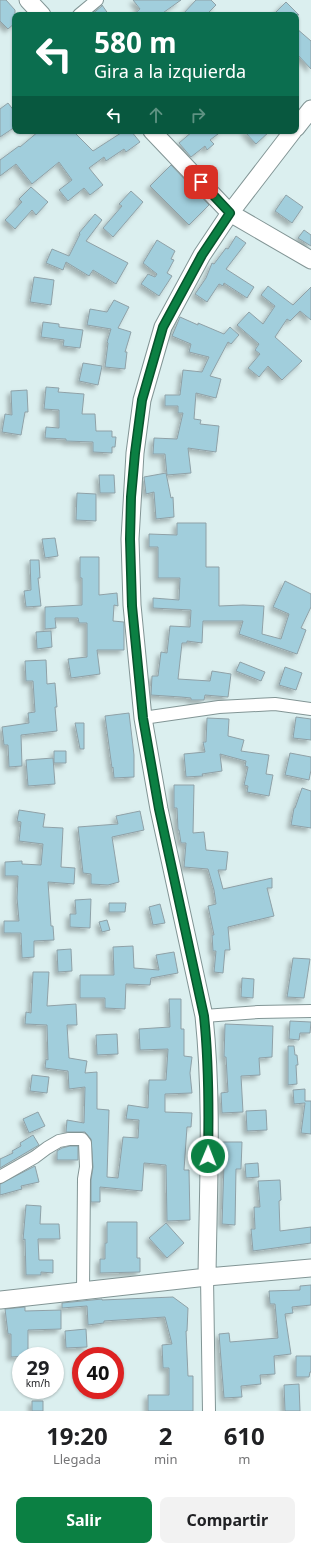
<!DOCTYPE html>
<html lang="es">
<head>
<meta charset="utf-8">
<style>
	body { margin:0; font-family:"Noto Sans",sans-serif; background:#f2f2f2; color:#202124; height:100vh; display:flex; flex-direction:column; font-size:15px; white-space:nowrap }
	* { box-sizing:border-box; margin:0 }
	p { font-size:13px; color:#757577 }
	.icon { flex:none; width:22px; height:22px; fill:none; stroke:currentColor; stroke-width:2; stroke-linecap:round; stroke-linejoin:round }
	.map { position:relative; height:1411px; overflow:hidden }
	.side { display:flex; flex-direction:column; background:#fff; flex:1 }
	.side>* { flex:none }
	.banner { position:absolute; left:12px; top:12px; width:287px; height:122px; border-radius:8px; box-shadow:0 1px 3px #0004; background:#0b6e4f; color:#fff; overflow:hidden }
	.speed { position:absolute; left:12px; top:1347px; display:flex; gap:8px; font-size:20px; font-weight:700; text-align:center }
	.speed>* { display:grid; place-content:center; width:52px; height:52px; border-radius:50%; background:#fff; box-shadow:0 1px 3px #0004; line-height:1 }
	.speed small { font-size:10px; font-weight:400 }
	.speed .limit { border:6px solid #d22; background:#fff; color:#111 }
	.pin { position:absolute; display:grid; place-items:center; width:34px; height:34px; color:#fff; margin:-17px; border-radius:8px; box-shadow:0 2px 6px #0006 }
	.me { position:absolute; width:44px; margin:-22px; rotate:1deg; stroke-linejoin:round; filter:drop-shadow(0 0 3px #0008) }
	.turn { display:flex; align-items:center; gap:14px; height:84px; padding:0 16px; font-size:18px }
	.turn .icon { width:52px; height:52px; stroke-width:2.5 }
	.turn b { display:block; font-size:28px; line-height:34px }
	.lanes { display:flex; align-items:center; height:38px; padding:0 16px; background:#0003; justify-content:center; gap:20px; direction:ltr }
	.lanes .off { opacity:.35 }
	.eta { display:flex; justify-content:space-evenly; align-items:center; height:68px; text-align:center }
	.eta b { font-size:24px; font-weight:700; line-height:28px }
	.primary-button { display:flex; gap:8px; margin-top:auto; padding:8px 16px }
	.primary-button a { flex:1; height:46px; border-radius:8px; background:#0b8043; color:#fff; font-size:16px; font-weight:700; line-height:46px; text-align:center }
	.primary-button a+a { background:#f2f2f2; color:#202124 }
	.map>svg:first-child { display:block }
	.building { fill:#a1cedc; stroke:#8fa1a7; filter:url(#shadow) }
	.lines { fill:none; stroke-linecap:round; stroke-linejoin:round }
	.street-casing { stroke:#829595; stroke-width:14 }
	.secondary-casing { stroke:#829595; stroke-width:19 }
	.street { stroke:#fff; stroke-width:12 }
	.secondary { stroke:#fff; stroke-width:17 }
	.route-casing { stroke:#07532c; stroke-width:10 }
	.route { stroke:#0b8043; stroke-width:7 }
</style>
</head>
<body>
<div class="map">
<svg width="311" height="1411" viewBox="0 0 311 1411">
	<defs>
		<filter id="shadow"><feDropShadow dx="-3.5" dy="3.5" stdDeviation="2" flood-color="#0004"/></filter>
	</defs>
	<rect width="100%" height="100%" fill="#dbefef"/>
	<path class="building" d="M 0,0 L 6,0 L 15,10 L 15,23 L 8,29 L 0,21 Z
		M 133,0 L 181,0 L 160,15 L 133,15 L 140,9 Z
		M 196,0 L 211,0 L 216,5 L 206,15 L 182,15 Z
		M 286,2 L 299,15 L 273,15 Z
		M 102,5 L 109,15 L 91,15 L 102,6 Z
		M 296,28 L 311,41 L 311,69 L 296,53 Z
		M 8,103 L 15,112 L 15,127 L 0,137 L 0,109 Z
		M 39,131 L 73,131 L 93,151 L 124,131 L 131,131 L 140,142 L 126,152 L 124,149 L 106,161 L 104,157 L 89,168 L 103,185 L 90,195 L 84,188 L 68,201 L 59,190 L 72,180 L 59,162 L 32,184 L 16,164 L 0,176 L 0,160 L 19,146 L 20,147 Z
		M 193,131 L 222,131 L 210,140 L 214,144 L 207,150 L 205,146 L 191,157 L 179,143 Z
		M 244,131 L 270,131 L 256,144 Z
		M 171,165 L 209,205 L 189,225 L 150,186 Z
		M 31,187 L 48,202 L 36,215 L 32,210 L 15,229 L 5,220 L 22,202 L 19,199 Z
		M 131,191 L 143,202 L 113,237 L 103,228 L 122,206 L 119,204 Z
		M 286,195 L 303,207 L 292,223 L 275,211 Z
		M 95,214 L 102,220 L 86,241 L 128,263 L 116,284 L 93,270 L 89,276 L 66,262 L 63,270 L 46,263 L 52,249 L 69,256 L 80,234 L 79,233 Z
		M 304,230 L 311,235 L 311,246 L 298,238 Z
		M 236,236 L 246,243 L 226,269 L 254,287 L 247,298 L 224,283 L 223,286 L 219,284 L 207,302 L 195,294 L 206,278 L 212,263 L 214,264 L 226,248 L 228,249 Z
		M 157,240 L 175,251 L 171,259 L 174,260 L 167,273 L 172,276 L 159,296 L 141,284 L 148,274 L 155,277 L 157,274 L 143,263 Z
		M 34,277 L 54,280 L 51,305 L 30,302 Z
		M 268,286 L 293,305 L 311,287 L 311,320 L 300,311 L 290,321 L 287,319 L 275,337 L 302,361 L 282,380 L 268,366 L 259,377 L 248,368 L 260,354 L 255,350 L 259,344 L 237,325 L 249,312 L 263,324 L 275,306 L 261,295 Z
		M 114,300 L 129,307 L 118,328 L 131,332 L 125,352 L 127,352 L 125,369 L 105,367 L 108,343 L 107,342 L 111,329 L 87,325 L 90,309 L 107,312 Z
		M 180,317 L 198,325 L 198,323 L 224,334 L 230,327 L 239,335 L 231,344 L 228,342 L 210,376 L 221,379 L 216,398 L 196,393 L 194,419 L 201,420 L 200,424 L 219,426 L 216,452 L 188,448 L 191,473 L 167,475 L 165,454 L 153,454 L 154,438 L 177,439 L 183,413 L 178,413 L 178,406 L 165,406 L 165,395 L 180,395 L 183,370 L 202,372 L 209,357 L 189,352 L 191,344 L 172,336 Z
		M 43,322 L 59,324 L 59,327 L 83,330 L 80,348 L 63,346 L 64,340 L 41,337 Z
		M 83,363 L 102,366 L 98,385 L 79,381 Z
		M 46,387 L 59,388 L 58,392 L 84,394 L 82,414 L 95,414 L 96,431 L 112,431 L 112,437 L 116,437 L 115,447 L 112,447 L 112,453 L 93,452 L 93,442 L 66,441 L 66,439 L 45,438 L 46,427 L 59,428 L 59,410 L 44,409 Z
		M 27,390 L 28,412 L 25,412 L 21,435 L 2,432 L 5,414 L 12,415 L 11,391 Z
		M 166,473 L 171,498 L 173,497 L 174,517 L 156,519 L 154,492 L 146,494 L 144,477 Z
		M 99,475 L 114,475 L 115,493 L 100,493 Z
		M 77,493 L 96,494 L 96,521 L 76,520 Z
		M 177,523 L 206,523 L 206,567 L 219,567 L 219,606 L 243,605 L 264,606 L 262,634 L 281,639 L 289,614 L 273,607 L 285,581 L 311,594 L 311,607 L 301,628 L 306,630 L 297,654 L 239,634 L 243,621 L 203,621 L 202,643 L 187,641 L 187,643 L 182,643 L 178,679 L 210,681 L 212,671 L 231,674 L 228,697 L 205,695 L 204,700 L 191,700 L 191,698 L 181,697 L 151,695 L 152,676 L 158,676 L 161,652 L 167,653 L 170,626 L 190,627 L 191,610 L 153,608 L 153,598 L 179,600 L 180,578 L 158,578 L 158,547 L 149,547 L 149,534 L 177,535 Z
		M 55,538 L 58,556 L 45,558 L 42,539 Z
		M 80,557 L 99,557 L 99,595 L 117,593 L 118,606 L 114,605 L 113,621 L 124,622 L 124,650 L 97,650 L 100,674 L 71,678 L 68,659 L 87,657 L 87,623 L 79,623 L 78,618 L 55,618 L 56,628 L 45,629 L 45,607 L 82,605 L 82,578 L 80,578 Z
		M 30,560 L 39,560 L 40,578 L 38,578 L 41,606 L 26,607 L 24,591 L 31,590 Z
		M 51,631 L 52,647 L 37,649 L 36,632 Z
		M 46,660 L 47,684 L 55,683 L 57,707 L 55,707 L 57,731 L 21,735 L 22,766 L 9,767 L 8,745 L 4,745 L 2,727 L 29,723 L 28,713 L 35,712 L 33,681 L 26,681 L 25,661 Z
		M 240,662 L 265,672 L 261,681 L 236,671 Z
		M 285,667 L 302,673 L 296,690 L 279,685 Z
		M 129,713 L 134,755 L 134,777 L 114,778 L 113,767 L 112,768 L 105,716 Z
		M 296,717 L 311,719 L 311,740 L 293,738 Z
		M 207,718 L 229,719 L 228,736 L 244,740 L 241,751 L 269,755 L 266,774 L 273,775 L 269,796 L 247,792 L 248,786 L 244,785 L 248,767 L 245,766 L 246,761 L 220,754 L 222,771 L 202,774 L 203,776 L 186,777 L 184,754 L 205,752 L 203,742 L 206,742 Z
		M 75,723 L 84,723 L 84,749 L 80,749 Z
		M 54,751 L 66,751 L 66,763 L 54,763 Z
		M 290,753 L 311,757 L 311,770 L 309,780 L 285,775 Z
		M 53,758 L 55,784 L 28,786 L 26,760 Z
		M 174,785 L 194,785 L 193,833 L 204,832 L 206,850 L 228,852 L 226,870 L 218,870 L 223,889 L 272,878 L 272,888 L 267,888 L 274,916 L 228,927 L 230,950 L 225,950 L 223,973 L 214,972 L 216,951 L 213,951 L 212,935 L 214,935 L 208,906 L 216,904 L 214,890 L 208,869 L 184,867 L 186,843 L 181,843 L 179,830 L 178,830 L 177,808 L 174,808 Z
		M 302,788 L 311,791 L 311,828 L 291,825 L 294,808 L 295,808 Z
		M 19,810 L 45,814 L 43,827 L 63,828 L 61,867 L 75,868 L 74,884 L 48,882 L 51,926 L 53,926 L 54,940 L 34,941 L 34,957 L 22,958 L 21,933 L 4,933 L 4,921 L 19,921 L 17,898 L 18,876 L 5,876 L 5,862 L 22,861 L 22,864 L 41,865 L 43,844 L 19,841 L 21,822 L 17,821 Z
		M 140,811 L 144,830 L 112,837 L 119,882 L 108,885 L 91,884 L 91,874 L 83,873 L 78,827 L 118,824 L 116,816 Z
		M 91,899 L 90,928 L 70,927 L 70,914 L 76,914 L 75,900 Z
		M 109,903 L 126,903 L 125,912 L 109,912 Z
		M 160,904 L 165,923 L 153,925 L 149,907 Z
		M 107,920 L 110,930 L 102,932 L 99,922 Z
		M 133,946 L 134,968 L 159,970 L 156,955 L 174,952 L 178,973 L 151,978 L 150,985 L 126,984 L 125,1009 L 105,1008 L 105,998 L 80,998 L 80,975 L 114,975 L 113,947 Z
		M 71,949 L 72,971 L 58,972 L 57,950 Z
		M 293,958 L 310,959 L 304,998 L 287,997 Z
		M 33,972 L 49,972 L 47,1006 L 76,1004 L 77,1025 L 67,1025 L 69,1058 L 87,1061 L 85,1073 L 97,1072 L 97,1109 L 109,1110 L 107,1177 L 118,1178 L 123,1137 L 138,1138 L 139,1120 L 126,1119 L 128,1105 L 148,1108 L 149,1080 L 166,1080 L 168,1049 L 140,1050 L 139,1029 L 170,1027 L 169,999 L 181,999 L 181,1029 L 184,1029 L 184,1056 L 192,1057 L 190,1073 L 192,1093 L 165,1094 L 165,1112 L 192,1113 L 191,1127 L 187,1127 L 184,1170 L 189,1170 L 190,1220 L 167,1221 L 166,1165 L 144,1163 L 142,1191 L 100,1187 L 100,1202 L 91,1202 L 91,1180 L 93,1167 L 91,1139 L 85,1132 L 66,1132 L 67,1120 L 84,1123 L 85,1087 L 69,1089 L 68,1071 L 45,1068 L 46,1059 L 48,1060 L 47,1025 L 25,1024 L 26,1012 L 31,1013 Z
		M 242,978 L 254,979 L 253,998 L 241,997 Z
		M 290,1021 L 311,1022 L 310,1033 L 300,1033 L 299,1040 L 289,1039 Z
		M 225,1024 L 273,1026 L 272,1057 L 259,1058 L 260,1075 L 241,1076 L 243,1112 L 222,1113 L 221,1093 L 228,1092 L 226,1057 L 224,1057 Z
		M 117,1034 L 118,1054 L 97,1055 L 96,1035 Z
		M 288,1046 L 294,1046 L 295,1055 L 297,1055 L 298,1065 L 296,1065 L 297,1084 L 288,1085 Z
		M 32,1075 L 49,1077 L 47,1093 L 30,1091 Z
		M 305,1089 L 305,1101 L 311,1101 L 311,1134 L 301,1133 L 305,1103 L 294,1104 L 293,1090 Z
		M 266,1110 L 267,1130 L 247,1131 L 246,1111 Z
		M 38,1112 L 45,1126 L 29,1133 L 23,1119 Z
		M 33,1135 L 39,1145 L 0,1168 L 0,1159 L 13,1153 L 12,1151 L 21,1146 L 20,1143 Z
		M 222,1142 L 242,1142 L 241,1169 L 236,1169 L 235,1225 L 222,1224 L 224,1163 L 222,1163 Z
		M 70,1146 L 78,1146 L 78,1160 L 57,1160 L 57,1151 L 62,1148 Z
		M 258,1163 L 259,1177 L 246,1178 L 245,1164 Z
		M 35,1166 L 39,1182 L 21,1186 L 22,1189 L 0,1195 L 0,1184 Z
		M 280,1180 L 281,1200 L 279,1201 L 280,1231 L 311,1227 L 311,1243 L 253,1251 L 251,1229 L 255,1229 L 254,1207 L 260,1207 L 258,1181 Z
		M 26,1205 L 41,1206 L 40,1224 L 59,1224 L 60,1239 L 38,1239 L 39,1260 L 53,1260 L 53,1273 L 41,1272 L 41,1275 L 26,1275 L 25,1239 L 23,1240 Z
		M 107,1222 L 137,1222 L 137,1258 L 140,1258 L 140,1272 L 100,1273 L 100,1259 L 105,1259 L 105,1243 L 107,1243 Z
		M 166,1223 L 184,1243 L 167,1258 L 149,1238 Z
		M 311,1285 L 311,1305 L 292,1307 L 293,1313 L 285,1314 L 291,1354 L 274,1356 L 275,1374 L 260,1375 L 261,1384 L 241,1386 L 242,1397 L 224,1398 L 219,1334 L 229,1333 L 230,1342 L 278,1338 L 275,1304 L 270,1304 L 269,1291 L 300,1290 L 300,1286 Z
		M 173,1297 L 188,1308 L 187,1331 L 186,1331 L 188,1376 L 193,1376 L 193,1411 L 148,1411 L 148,1395 L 169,1395 L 169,1368 L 163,1368 L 162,1345 L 172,1344 L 165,1317 L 104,1321 L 104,1323 L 88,1325 L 87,1306 L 62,1308 L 62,1303 L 102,1299 L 102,1300 Z
		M 25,1307 L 25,1311 L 61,1310 L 61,1329 L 28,1330 L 28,1356 L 11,1357 L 11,1334 L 8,1334 L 5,1309 Z
		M 86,1329 L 87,1347 L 66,1348 L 65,1331 Z
		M 296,1356 L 311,1356 L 311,1372 L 310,1372 L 309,1377 L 296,1377 Z
		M 299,1384 L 300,1411 L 285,1411 L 284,1385 Z
		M 32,1401 L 43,1401 L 43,1411 L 32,1411 Z"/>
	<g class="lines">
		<defs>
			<path id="street" d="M 79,15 L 97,0
				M 143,718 L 219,707 L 275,704 L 311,709
				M 204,1016 L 258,1012 L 311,1011
				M 0,1177 L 35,1157 L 47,1148 L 59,1141 L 69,1139 L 82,1139 L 85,1143 L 86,1167 L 84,1179 L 83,1291
				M 207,1277 L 209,1411"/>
			<path id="secondary" d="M 28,0 L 42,15
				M 296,128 L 311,109
				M 152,131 L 230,213 L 311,260
				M 207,1277 C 208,1190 213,1103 204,1016 L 159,809 L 143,718 L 132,605 L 130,539 L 135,453 L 142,400 L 163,327 L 202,255 L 230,213 L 293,131
				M 0,1300 L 207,1277 L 311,1268"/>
		</defs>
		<use href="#street" class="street-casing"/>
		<use href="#secondary" class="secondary-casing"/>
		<use href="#street" class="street"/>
		<use href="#secondary" class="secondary"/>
	</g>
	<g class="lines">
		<defs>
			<path id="route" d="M 201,182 L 230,213 L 202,255 L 163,327 L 142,400 L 135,453 L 131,497 L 130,539 L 132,606 L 143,718 L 159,809 L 204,1016 C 209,1063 209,1109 208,1156"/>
		</defs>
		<use href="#route" class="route-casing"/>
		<use href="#route" class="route"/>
	</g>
</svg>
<div class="speed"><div>29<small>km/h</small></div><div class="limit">40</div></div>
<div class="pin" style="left:201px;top:182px;background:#d93025"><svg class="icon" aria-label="arrive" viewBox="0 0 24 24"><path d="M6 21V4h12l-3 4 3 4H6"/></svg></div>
<svg class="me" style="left:208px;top:1156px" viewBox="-20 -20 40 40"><circle r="17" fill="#0b8043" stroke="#fff" stroke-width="3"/><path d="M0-11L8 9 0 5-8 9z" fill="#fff"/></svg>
<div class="banner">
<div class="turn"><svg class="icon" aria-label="left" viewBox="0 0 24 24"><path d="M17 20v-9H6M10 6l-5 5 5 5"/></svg><div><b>580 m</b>Gira a la izquierda</div></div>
<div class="lanes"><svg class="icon" aria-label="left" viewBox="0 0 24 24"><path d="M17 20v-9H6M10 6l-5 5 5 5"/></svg><svg class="icon off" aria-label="ahead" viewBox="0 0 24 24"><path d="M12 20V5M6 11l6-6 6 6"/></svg><svg class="icon off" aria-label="right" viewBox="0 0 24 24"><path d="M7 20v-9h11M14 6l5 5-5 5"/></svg></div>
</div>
</div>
<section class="side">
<div class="eta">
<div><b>19:20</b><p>Llegada</p></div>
<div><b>2</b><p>min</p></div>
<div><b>610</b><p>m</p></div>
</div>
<div class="primary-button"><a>Salir</a><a>Compartir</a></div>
</section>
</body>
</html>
